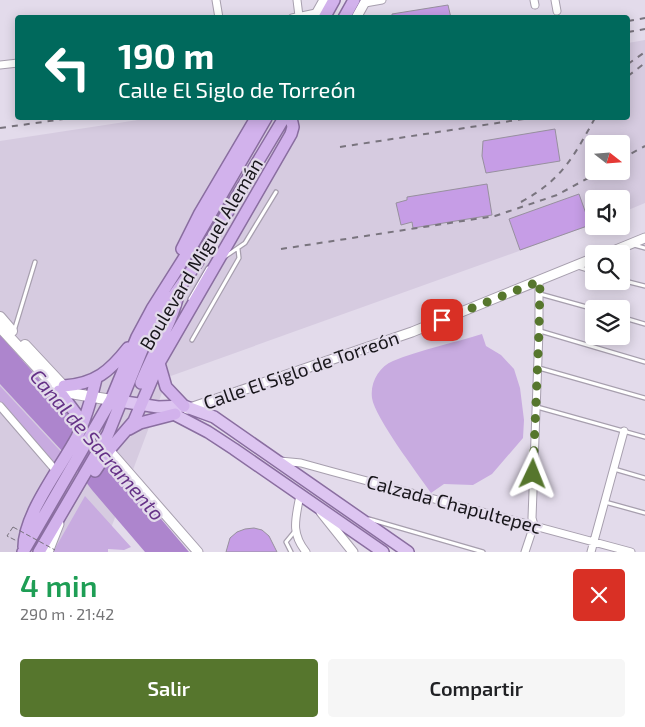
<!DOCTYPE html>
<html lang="es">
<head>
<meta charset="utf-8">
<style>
	body { margin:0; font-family:"Exo 2",sans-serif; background:#f6f6f6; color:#202124; height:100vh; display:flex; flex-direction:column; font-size:19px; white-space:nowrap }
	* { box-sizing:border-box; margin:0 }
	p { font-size:16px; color:#757577 }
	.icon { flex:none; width:28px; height:28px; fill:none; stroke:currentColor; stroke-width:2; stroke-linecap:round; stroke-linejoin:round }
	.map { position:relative; height:552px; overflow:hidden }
	.details { display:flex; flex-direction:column; background:#fff; flex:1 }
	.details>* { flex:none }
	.top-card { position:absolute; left:15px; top:15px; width:615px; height:105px; border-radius:5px; box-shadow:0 2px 12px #0003; background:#00695c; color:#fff; overflow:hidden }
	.needle { width:32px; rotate:107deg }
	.tools { position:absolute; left:585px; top:135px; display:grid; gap:10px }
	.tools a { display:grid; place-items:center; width:45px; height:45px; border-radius:5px; background:#fff; box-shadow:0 2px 12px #0003; font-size:25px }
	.pin { position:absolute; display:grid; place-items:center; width:42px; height:42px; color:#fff; margin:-21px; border-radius:10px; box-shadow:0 2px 8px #0006 }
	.me { position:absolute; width:55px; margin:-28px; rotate:2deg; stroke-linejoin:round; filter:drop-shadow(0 0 4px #0008) }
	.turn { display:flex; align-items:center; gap:18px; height:105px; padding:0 20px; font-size:22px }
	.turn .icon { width:65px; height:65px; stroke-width:2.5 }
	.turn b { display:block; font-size:35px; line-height:42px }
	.round { display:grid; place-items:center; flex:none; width:52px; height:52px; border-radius:5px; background:#f6f6f6 }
	.head { display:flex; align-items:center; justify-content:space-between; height:85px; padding:0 20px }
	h1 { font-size:30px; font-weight:600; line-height:38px; color:#1e9e55 }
	.primary-button { display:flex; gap:10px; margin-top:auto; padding:10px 20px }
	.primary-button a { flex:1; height:58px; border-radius:5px; background:#56762d; color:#fff; font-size:20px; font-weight:600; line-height:58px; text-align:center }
	.primary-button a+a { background:#f6f6f6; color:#202124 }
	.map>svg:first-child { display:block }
	.built { fill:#d6cbe0; fill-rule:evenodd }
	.green { fill:#c8abe0 }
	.water { fill:#ad85cd }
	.building { fill:#c69de6; stroke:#97909e }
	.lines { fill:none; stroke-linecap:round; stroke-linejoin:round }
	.service-casing { stroke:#a79fae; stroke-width:5.5 }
	.minor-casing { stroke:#a79fae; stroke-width:9 }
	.tertiary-casing { stroke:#a79fae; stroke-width:11 }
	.secondary-casing { stroke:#a79fae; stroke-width:12 }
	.primary-casing { stroke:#8a6ea0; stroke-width:14 }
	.trunk-casing { stroke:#8a6ea0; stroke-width:14 }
	.path { stroke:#77727c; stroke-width:1; stroke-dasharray:5 2.5; stroke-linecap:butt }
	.service { stroke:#fff; stroke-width:3 }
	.minor { stroke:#fff; stroke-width:7 }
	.tertiary { stroke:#fff; stroke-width:9 }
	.secondary { stroke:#fff; stroke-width:10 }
	.primary { stroke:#ddc5f1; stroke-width:11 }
	.trunk { stroke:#d2b2ec; stroke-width:11 }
	.rail { stroke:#79747e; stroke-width:2; stroke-dasharray:6 6; stroke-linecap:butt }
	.path-bridge { stroke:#77727c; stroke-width:1; stroke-dasharray:5 2.5; stroke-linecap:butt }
	.route { stroke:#56762d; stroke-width:9; stroke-dasharray:0 16.2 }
	.labels { text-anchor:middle; stroke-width:4.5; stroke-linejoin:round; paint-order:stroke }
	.street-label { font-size:19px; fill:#18161b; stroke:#e3dbeb }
	.water-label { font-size:20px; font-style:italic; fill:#653187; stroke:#e3dbeb }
</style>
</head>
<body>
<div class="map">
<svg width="645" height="552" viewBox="0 0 645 552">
	<rect width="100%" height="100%" fill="#e3dbeb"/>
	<path class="built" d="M 645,40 L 645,203 L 621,213 L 621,199 L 594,199 L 594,224 L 168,377 L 102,552 L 0,552 L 0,141 L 151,118 L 628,118 L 628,43 ZM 594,144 L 621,144 L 621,171 L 594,171 Z"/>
	<path class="green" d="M 482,334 L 486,346 L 501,355 L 514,369 L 520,388 L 524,420 L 523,438 L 492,474 L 473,485 L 444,484 L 431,493 C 418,474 375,418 372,398 C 370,382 379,367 393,361 C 419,350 454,343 482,334 Z
		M 0,386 L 64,455 L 57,466 L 0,403 Z
		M 85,496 L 131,547 L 124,550 L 108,549 L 108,552 L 53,552 Z"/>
	<path class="water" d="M 0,335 L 112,461 L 189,552 L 145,552 L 92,490 L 64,453 L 0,384 Z"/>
	<path class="building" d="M 448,5 L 451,18 L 392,18 L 392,14 Z
		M 555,129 L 560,161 L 486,173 L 482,156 L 483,141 Z
		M 487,184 L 492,215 L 413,228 L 412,222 L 401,225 L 396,203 L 407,200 L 407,197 Z
		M 579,194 L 590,225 L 520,250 L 509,219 Z
		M 254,528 L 262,530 L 269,536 L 277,552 L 226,552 L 230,538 L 237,532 L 245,529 Z"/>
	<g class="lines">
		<defs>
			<path id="service" d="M 634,245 L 645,248
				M 223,258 L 245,243 L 276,192
				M 578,267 L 594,272
				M 621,280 L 645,286
				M 540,294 L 594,309
				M 190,299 L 208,268
				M 621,317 L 645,324
				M 14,331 L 35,262
				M 540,331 L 645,362
				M 192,340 L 239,258 L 238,249
				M 539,368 L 645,398
				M 537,407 L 645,437
				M 614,469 L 645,478
				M 605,502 L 645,513
				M 369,519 L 483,552
				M 291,552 L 286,542 L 295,531"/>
			<path id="minor" d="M 216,0 L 219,18
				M 297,0 L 299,16
				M 534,0 L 535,5
				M 555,0 L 557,11
				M 365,3 L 382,0
				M 292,18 L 316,13
				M 0,65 L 18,63
				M 0,406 L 57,472
				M 280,461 L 301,463 L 330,471 L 631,552
				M 300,495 C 296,518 290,532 306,552
				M 525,552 L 534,525 L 532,518 L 539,331 L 539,281
				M 591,552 L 624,431"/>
			<path id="tertiary" d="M 314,18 L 324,0
				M 356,18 L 366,0
				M 606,254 L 645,238
				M 187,409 L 412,332 L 594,258
				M 109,450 L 198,552
				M 321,512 L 353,552
				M 48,552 L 59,524"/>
			<path id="secondary" d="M 0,317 L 12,331
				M 0,327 L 59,391 L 111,400
				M 25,345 L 68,391"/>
			<path id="primary" d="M 112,400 L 158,407 L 184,406 L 214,417 L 408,552
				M 166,410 L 208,432 L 234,449 L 383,552"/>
			<path id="trunk" d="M 324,18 L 334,0
				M 344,18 L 354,0
				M 182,249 L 200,213 L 256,118
				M 159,363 L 166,387 L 184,406
				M 141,383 C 153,352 172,324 179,291
				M 64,386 C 95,384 110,371 128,348
				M 59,391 L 83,423
				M 129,429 L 140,423 L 175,414
				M 95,471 L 109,450 L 134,421 L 159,363 L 291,134 L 293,127 L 291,118
				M 24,547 C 24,514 61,467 77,437 C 86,419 91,400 96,379
				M 23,552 L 111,400 L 137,337 L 152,309 L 193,244 L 266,118
				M 39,552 L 108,434 L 144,345 L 156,320 L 197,263 L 284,118"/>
		</defs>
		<use href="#service" class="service-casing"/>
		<use href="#minor" class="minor-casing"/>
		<use href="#tertiary" class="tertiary-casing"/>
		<use href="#secondary" class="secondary-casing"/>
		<use href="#primary" class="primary-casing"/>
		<use href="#trunk" class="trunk-casing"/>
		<path class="path" d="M 13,527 L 7,536 L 17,541"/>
		<use href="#service" class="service"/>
		<use href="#minor" class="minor"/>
		<use href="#tertiary" class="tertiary"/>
		<use href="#secondary" class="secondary"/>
		<use href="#primary" class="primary"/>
		<use href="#trunk" class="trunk"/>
		<path class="rail" d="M 628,21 L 645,18
			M 628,32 L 645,29
			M 628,64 L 645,52
			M 628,76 L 645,63
			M 0,128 L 71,118
			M 340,147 L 530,118
			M 621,159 L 645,146
			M 521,202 C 562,180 574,156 595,118
			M 281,249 L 495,216 L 557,195 L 601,171"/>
		<path class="path-bridge" d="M 13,527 L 55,550"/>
	</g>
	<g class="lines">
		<path class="route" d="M 442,320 L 540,281 L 539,331 L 533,474"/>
	</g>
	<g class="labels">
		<g class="street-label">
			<text transform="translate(201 254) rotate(-59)" y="7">Boulevard Miguel Alemán</text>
			<text transform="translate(301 370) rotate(-19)" y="7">Calle El Siglo de Torreón</text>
			<text transform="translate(454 504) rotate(15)" y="7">Calzada Chapultepec</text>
		</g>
		<g class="water-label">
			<text transform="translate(97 445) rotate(49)" y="7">Canal de Sacramento</text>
		</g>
	</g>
</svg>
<div class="tools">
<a><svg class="needle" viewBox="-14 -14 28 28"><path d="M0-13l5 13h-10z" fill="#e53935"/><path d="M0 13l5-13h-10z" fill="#757577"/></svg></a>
<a><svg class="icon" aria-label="sound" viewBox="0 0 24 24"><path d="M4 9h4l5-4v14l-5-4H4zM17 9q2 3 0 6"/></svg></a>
<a><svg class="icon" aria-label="search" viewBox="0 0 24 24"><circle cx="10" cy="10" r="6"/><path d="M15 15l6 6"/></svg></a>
<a><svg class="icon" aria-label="layers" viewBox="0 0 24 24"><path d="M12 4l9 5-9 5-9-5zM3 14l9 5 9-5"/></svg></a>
</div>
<div class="pin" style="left:442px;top:320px;background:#d93025"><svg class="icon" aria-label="arrive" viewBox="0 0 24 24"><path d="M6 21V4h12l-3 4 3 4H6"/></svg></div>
<svg class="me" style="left:533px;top:474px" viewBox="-20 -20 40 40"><path d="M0-17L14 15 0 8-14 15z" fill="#56762d" stroke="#fff" stroke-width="4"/></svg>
<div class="top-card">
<div class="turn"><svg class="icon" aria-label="left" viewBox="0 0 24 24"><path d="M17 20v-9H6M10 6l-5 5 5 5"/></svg><div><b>190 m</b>Calle El Siglo de Torreón</div></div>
</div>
</div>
<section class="details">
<div class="head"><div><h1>4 min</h1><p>290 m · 21:42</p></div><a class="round" style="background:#d93025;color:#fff"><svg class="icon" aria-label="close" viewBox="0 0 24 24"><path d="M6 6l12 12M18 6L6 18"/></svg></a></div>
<div class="primary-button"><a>Salir</a><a>Compartir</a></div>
</section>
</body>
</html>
